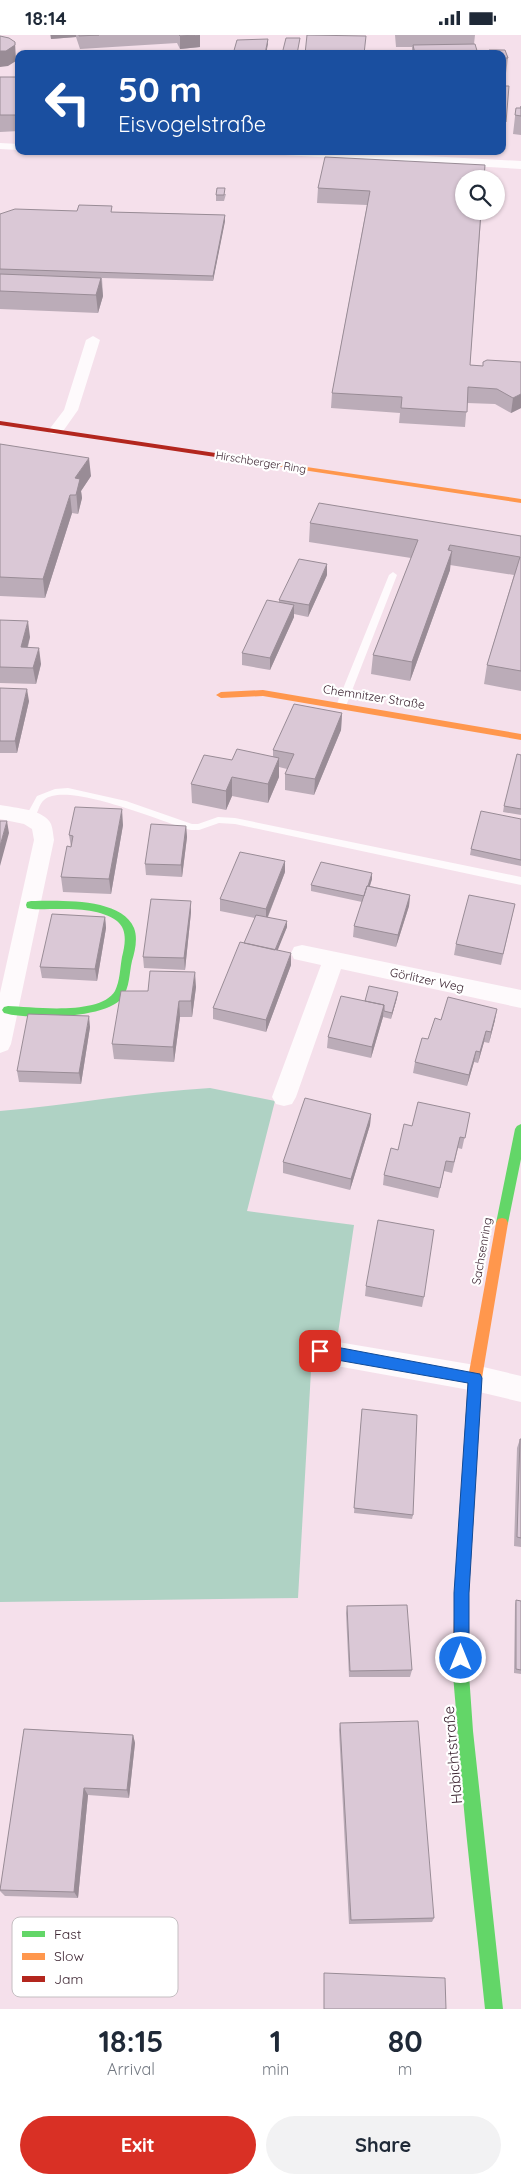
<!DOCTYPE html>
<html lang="en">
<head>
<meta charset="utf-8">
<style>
	body { margin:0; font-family:Quicksand,sans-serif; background:#f2f2f3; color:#1f2937; height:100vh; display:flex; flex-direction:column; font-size:19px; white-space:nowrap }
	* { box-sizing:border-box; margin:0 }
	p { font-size:16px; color:#747a83 }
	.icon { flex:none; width:28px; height:28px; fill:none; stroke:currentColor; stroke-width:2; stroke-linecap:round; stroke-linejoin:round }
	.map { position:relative; height:1974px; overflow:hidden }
	.panel { display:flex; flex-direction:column; background:#fff; flex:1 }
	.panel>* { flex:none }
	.banner { position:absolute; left:15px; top:15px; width:491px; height:105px; border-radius:10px; box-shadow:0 1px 4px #0004; background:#1a4fa0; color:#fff; overflow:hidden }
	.buttons { position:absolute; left:455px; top:135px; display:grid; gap:10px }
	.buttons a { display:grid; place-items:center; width:50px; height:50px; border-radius:50%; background:#fff; box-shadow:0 1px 4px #0004; font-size:25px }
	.pin { position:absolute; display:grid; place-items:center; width:42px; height:42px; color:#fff; margin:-21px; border-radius:10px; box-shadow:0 2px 8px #0006 }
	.me { position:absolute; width:55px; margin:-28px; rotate:0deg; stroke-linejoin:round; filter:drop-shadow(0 0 4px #0008) }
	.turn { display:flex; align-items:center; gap:18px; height:105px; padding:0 20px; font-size:22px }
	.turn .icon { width:65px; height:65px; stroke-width:2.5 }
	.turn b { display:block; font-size:35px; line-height:42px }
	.eta { display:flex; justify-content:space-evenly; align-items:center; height:85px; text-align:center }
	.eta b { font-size:30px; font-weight:700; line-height:35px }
	.primary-button { display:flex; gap:10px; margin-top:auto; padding:10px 20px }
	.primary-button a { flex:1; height:58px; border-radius:30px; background:#d93025; color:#fff; font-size:20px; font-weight:700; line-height:58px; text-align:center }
	.primary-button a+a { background:#f2f2f3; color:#1f2937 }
	.status { display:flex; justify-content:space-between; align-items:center; height:35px; padding:0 25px; background:#fff; direction:ltr }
	.status svg { height:14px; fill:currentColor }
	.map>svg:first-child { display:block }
	.green { fill:#afd2c4 }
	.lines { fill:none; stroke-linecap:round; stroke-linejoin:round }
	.lane { fill:#fefafc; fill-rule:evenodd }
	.street { fill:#fefafc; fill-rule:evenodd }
	.fast { fill:#63d668; fill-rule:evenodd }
	.slow { fill:#ff974d; fill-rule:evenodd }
	.jam { fill:#b3261e; fill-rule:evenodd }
	.wall { fill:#bbacb8 }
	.shaded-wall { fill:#998c96 }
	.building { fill:#dac8d6; stroke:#998c96 }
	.route { fill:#1a73e8; stroke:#114b97 }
	.labels { text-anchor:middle; stroke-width:4.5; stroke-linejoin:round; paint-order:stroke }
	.far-street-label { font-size:11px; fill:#3e2633; stroke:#fff }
	.street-label { font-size:12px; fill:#3e2633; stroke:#fff }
	.near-street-label { font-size:15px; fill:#3e2633; stroke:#fff }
	.key { fill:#fff; stroke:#c5bec2; stroke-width:1 }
	.key-label { font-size:14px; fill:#3e2633 }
</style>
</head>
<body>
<div class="status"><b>18:14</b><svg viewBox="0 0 49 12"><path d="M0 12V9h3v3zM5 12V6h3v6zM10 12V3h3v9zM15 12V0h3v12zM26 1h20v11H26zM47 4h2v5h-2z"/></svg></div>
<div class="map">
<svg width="521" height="1974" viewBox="0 0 521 1974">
	<rect width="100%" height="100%" fill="#f5e0eb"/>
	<path class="green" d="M 210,1053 L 275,1066 L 247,1176 L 354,1190 L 337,1305 L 313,1301 L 298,1563 L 0,1567 L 0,1076 C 70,1070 139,1057 210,1053 Z"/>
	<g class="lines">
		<path class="lane" d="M 393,537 L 397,540 L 346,671 L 341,674 L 338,673 L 336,671 L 389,540 Z
			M 68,753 L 126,766 L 192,789 L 198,789 L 218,782 L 235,783 L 521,842 L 521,850 L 235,789 L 219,788 L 199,795 L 191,795 C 164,788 66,745 44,765 C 39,769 37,780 34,785 L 26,785 L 25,783 L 37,761 L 55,754 Z"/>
		<path class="street" d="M 0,108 L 19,109 L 19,115 L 0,114 Z
			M 261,116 L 335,116 L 521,126 L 521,134 L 267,119 Z
			M 93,301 L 100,305 L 78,375 L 61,399 L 51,399 L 48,396 L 64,375 L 86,305 Z
			M 0,770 C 15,773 44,774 51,789 C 53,794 53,800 54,805 L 11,1009 L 8,1015 L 0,1018 L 0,958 L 34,805 L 32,794 L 24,789 L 0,784 Z
			M 302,910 L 521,955 L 521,973 L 341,934 L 296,1062 L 292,1069 L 284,1071 L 276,1069 L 272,1062 L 321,930 L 294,924 L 291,918 L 294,912 Z
			M 320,1304 L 475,1330 L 521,1341 L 521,1367 L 475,1356 L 320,1328 L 311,1325 L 307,1316 L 311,1307 Z"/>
		<path class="fast" d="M 31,866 C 58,866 121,862 134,893 C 138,903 135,916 132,926 C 129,939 130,952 122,963 C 106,984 27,985 4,978 L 2,975 L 4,972 L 8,971 C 33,972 100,981 115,956 C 120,946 120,933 122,922 C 125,910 128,895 117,886 C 100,873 71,874 50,874 C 43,874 34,875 27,873 L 26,870 L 27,867 Z
			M 521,1089 L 521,1124 L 508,1188 L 506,1192 L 502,1193 L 498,1192 L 496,1188 L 515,1094 L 517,1091 Z
			M 461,1598 L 466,1601 L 469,1606 L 469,1639 L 473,1696 L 503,1974 L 485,1974 C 475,1875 462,1775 456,1676 C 455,1657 449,1617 456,1601 Z"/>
		<path class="slow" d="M 273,427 L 521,464 L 521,468 L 276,431 L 273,431 Z
			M 263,655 L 521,699 L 521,705 L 263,661 L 221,663 L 216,660 L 221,657 Z
			M 502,1183 L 506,1184 L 508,1188 L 482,1343 L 469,1558 L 469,1606 L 466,1611 L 461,1614 L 456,1611 L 453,1606 L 455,1558 L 468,1343 L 496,1188 L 498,1184 Z"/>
		<path class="jam" d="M 0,386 L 276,427 L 280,429 L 276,431 L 0,390 Z"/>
	</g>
	<path class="wall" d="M 50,0 L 200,0 L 200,12 L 180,14 L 177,8 L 80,14 L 76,2 L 51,4 Z
		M 395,0 L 475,0 L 474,9 L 478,19 L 412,19 L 412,12 L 396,12 Z
		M 489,15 L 505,15 L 508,23 L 506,38 L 502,38 L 502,19 L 488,19 Z
		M 0,42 L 19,42 L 19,96 L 0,97 Z
		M 516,73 L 521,73 L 521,100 L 513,99 Z
		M 485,130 L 470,330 L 483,331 L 483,327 L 521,327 L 521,373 L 511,378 L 495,369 L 467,368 L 465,392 L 399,388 L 400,378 L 331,373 L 332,358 L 367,170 L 317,168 L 318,153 Z
		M 226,159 L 224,166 L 216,166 L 216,160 Z
		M 112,177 L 225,180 L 225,186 L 213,246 L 102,243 L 103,261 L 98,278 L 0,274 L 0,179 Z
		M 0,409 L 91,441 L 81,456 L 82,463 L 78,479 L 72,478 L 45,563 L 0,561 Z
		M 310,488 L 521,501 L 521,656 L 484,649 L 487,630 L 514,540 L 450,530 L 450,535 L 410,646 L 371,639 L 373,620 L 411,523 L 309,507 Z
		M 327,540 L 308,582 L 294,579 L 294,582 L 270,635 L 242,630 L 242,618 L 279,567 L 279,565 Z
		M 0,585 L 30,602 L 28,612 L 41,629 L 36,649 L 0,648 Z
		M 0,653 L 29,666 L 17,718 L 0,718 Z
		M 342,678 L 341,695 L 314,760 L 285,755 L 285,739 L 287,734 L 279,732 L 279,742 L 268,768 L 232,761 L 226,775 L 192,768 L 191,749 L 232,725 L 273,721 L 273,715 Z
		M 521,720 L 521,780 L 503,777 L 504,771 Z
		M 521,784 L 521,831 L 470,820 L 471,814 Z
		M 123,790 L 111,859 L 63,857 L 61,842 L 71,812 L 69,800 Z
		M 186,791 L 187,802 L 182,842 L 146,840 L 145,829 Z
		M 285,837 L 268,882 L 287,892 L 277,915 L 291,930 L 266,997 L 213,984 L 213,973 L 244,908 L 255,883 L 220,876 L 220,864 Z
		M 372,844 L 370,851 L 410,860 L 409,871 L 396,912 L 353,902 L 354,891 L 362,867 L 311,856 L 311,850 Z
		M 515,869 L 501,930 L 454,920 L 456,909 Z
		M 191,877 L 185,935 L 144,933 L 143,922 Z
		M 105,882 L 106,893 L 97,946 L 42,943 L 40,932 Z
		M 196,952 L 192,982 L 180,982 L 174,1027 L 114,1024 L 112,1009 L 148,956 Z
		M 397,963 L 391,984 L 383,982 L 371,1023 L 327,1013 L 328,1002 L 365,966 Z
		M 441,985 L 495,985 L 489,1008 L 484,1007 L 478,1028 L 474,1027 L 467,1051 L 413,1038 L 415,1027 Z
		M 90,992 L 81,1049 L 19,1047 L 17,1036 Z
		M 470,1078 L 462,1114 L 458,1113 L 452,1138 L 444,1136 L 438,1163 L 383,1150 L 384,1140 L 412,1091 Z
		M 371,1079 L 370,1090 L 350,1155 L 283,1138 L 283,1127 Z
		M 366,1251 L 424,1262 L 422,1272 L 365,1261 Z
		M 362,1374 L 413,1480 L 412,1484 L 354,1478 Z
		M 520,1404 L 521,1404 L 521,1512 L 514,1511 L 517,1413 Z
		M 516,1565 L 521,1566 L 521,1639 L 514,1638 L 515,1569 Z
		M 347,1571 L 412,1635 L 410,1642 L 349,1642 L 346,1578 Z
		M 340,1688 L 434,1883 L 432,1887 L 349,1889 L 339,1695 Z
		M 24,1694 L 133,1700 L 135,1708 L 129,1763 L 88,1760 L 78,1863 L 5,1861 L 0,1856 Z"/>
	<path class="shaded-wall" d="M 51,0 L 76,0 L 76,2 L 51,4 Z
		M 200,0 L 200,12 L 180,14 L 180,1 Z
		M 268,4 L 268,9 L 266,19 L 265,19 Z
		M 15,7 L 16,26 L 8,31 L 0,32 L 0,16 Z
		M 19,62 L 19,93 L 17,80 Z
		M 506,87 L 505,103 L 502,104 L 502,88 Z
		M 225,180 L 225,186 L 213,246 L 213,241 Z
		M 101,243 L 103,261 L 98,278 L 96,260 Z
		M 521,359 L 521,373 L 511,378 L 513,363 Z
		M 89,423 L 91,441 L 81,456 L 82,463 L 78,479 L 75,443 Z
		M 70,460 L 72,478 L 45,563 L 43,544 Z
		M 450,510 L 447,529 L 452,516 L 450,535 L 410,646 L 412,627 Z
		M 327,529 L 327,540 L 308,582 L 309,570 Z
		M 294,570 L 294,582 L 270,635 L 270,623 Z
		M 28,586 L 30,602 L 23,628 L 21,612 Z
		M 39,613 L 41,629 L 36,649 L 33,633 Z
		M 27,654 L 29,666 L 17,718 L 15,706 Z
		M 342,678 L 341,695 L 314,760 L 315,744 Z
		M 279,723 L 279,742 L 268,768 L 268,749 Z
		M 232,742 L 232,761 L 226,775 L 226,756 Z
		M 122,774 L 123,790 L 111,859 L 109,844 Z
		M 7,786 L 9,798 L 0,831 L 0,811 Z
		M 186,791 L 187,802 L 182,842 L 181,830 Z
		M 285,826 L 285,837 L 266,886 L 266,874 Z
		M 372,838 L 372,844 L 364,868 L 365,861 Z
		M 410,860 L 409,871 L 396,912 L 398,900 Z
		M 191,866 L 191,877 L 185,935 L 184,923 Z
		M 105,882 L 106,893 L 97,946 L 95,934 Z
		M 287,886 L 287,892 L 275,922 L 275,916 Z
		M 291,918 L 291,930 L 266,997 L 266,985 Z
		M 195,937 L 196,952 L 192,982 L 191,966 Z
		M 398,957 L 397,963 L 391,984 L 392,978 Z
		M 179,966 L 180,982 L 174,1027 L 173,1012 Z
		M 384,970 L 383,982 L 371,1023 L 372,1012 Z
		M 497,974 L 495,985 L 489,1008 L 491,997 Z
		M 89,981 L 90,992 L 81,1049 L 79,1038 Z
		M 486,996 L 484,1007 L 478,1028 L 480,1017 Z
		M 476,1016 L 474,1027 L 467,1051 L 469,1040 Z
		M 371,1079 L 370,1090 L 350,1155 L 351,1144 Z
		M 133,1700 L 135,1708 L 129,1763 L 127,1755 Z
		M 84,1753 L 88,1760 L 78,1863 L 74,1857 Z"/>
	<path class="building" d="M 79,0 L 99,0 L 79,1 Z
		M 179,0 L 195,0 L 180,1 Z
		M 307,0 L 366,1 L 364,19 L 305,19 Z
		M 0,1 L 9,3 L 15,7 L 15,10 L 6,16 L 0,16 Z
		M 286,3 L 300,3 L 297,19 L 282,19 Z
		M 268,4 L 265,19 L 233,19 L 237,5 Z
		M 475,9 L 478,19 L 415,19 L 413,10 Z
		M 489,15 L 505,15 L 508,23 L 502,23 L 502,19 L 490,19 Z
		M 0,42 L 19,42 L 19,62 L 17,80 L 0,80 Z
		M 502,51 L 509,51 L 506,87 L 502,88 Z
		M 521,71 L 521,81 L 515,80 L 516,73 L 521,73 Z
		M 325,122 L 485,130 L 484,144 L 464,144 L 464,176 L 481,176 L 470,330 L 483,331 L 483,327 L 487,325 L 521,327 L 521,359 L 513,363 L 497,354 L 468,352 L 467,377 L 401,373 L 402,362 L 332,358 L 370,156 L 318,153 Z
		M 217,153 L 225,153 L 224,160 L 216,160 Z
		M 79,170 L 112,171 L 111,177 L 225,180 L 213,241 L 0,234 L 0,179 L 15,174 L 77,176 Z
		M 0,239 L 101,243 L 96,260 L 0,256 Z
		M 0,409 L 89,423 L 75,443 L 80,444 L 76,460 L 70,460 L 43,544 L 0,542 Z
		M 319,468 L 521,501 L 521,636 L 487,630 L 520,522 L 450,510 L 448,515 L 452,516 L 412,627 L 373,620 L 418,505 L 310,488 Z
		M 299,524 L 327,529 L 309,570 L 279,565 Z
		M 267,565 L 294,570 L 270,623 L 242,618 Z
		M 0,585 L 28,586 L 21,612 L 39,613 L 33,633 L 0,632 Z
		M 0,653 L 27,654 L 15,706 L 0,706 Z
		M 294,669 L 342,678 L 315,744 L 285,739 L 294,719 L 273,715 Z
		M 237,714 L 279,723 L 268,749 L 232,742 L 226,756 L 191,749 L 204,720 L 232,725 Z
		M 517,719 L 521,720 L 521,774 L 504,771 Z
		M 75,772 L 122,774 L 109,844 L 61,842 L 67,811 L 71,812 L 73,801 L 69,800 Z
		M 481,776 L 521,784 L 521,825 L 471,814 Z
		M 0,786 L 7,786 L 0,811 Z
		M 151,789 L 186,791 L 181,830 L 145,829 Z
		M 240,817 L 285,826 L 266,874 L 220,864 Z
		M 321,827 L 372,838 L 368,851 L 367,851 L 364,861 L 311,850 Z
		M 367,851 L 410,860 L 398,900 L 354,891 Z
		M 469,860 L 515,869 L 503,919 L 456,909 Z
		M 151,864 L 191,866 L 184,923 L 143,922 Z
		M 52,879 L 105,882 L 95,934 L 40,932 Z
		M 256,880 L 287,886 L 275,915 L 244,908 Z
		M 240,907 L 291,918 L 266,985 L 213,973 Z
		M 150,936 L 195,937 L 191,966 L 179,966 L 173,1012 L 112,1009 L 121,956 L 148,956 Z
		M 369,951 L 398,957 L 392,978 L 384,976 L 384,970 L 365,966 Z
		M 341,961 L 384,970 L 372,1012 L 328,1002 Z
		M 448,962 L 497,974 L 491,997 L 486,996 L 480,1017 L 476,1016 L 469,1040 L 415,1027 L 422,1003 L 428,1004 L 435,983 L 441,985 Z
		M 28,979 L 89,981 L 79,1038 L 17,1036 Z
		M 305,1063 L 371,1079 L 351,1144 L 283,1127 Z
		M 418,1067 L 470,1078 L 465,1103 L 460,1102 L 454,1127 L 446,1126 L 440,1153 L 384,1140 L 391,1113 L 398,1115 L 404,1089 L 412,1091 Z
		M 378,1185 L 434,1195 L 424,1262 L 366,1251 Z
		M 362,1374 L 417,1380 L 413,1480 L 354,1473 Z
		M 520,1404 L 521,1404 L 521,1503 L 517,1502 Z
		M 516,1565 L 521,1566 L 521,1635 L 516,1634 Z
		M 407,1570 L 412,1635 L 350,1636 L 347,1571 Z
		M 418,1686 L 434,1883 L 351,1885 L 340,1688 Z
		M 24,1694 L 133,1700 L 127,1755 L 84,1753 L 74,1857 L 0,1855 Z
		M 324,1938 L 445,1943 L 446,1974 L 324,1974 Z"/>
	<path class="route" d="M 320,1309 L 480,1339 L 482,1343 L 469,1558 L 469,1623 L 467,1628 L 461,1631 L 456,1628 L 454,1623 L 454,1558 L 468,1348 L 320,1322 L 315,1320 L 313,1316 L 315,1311 Z"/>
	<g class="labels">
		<g class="far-street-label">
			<text transform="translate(261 427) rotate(9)" y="4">Hirschberger Ring</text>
		</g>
		<g class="street-label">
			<text transform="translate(374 662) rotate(9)" y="4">Chemnitzer Straße</text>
			<text transform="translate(427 945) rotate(12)" y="4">Görlitzer Weg</text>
			<text transform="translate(482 1216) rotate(-80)" y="4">Sachsenring</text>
		</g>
		<g class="near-street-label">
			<text transform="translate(453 1720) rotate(-95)" y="5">Habichtstraße</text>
		</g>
	</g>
	<rect x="12" y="1882" width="166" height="80" rx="8" class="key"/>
	<rect x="22" y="1896" width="23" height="6" fill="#63d668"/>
	<rect x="22" y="1918" width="23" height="7" fill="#ff974d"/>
	<rect x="22" y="1941" width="23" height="6" fill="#b3261e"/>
	<g class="key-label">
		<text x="54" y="1904">Fast</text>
		<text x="54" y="1926">Slow</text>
		<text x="54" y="1949">Jam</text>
	</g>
</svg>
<div class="buttons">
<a><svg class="icon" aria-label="search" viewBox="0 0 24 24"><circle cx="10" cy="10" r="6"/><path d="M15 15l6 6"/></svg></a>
</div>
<div class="pin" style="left:320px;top:1316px;background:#d93025"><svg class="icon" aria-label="arrive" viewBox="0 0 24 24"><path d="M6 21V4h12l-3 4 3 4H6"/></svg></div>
<svg class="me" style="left:461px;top:1623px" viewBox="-20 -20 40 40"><circle r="17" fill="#1a73e8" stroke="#fff" stroke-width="3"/><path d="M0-11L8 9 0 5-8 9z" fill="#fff"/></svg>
<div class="banner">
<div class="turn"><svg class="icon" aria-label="left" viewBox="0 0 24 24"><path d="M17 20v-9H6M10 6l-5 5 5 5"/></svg><div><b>50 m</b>Eisvogelstraße</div></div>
</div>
</div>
<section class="panel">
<div class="eta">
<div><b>18:15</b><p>Arrival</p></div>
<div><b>1</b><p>min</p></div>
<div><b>80</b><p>m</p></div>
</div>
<div class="primary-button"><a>Exit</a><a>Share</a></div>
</section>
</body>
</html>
